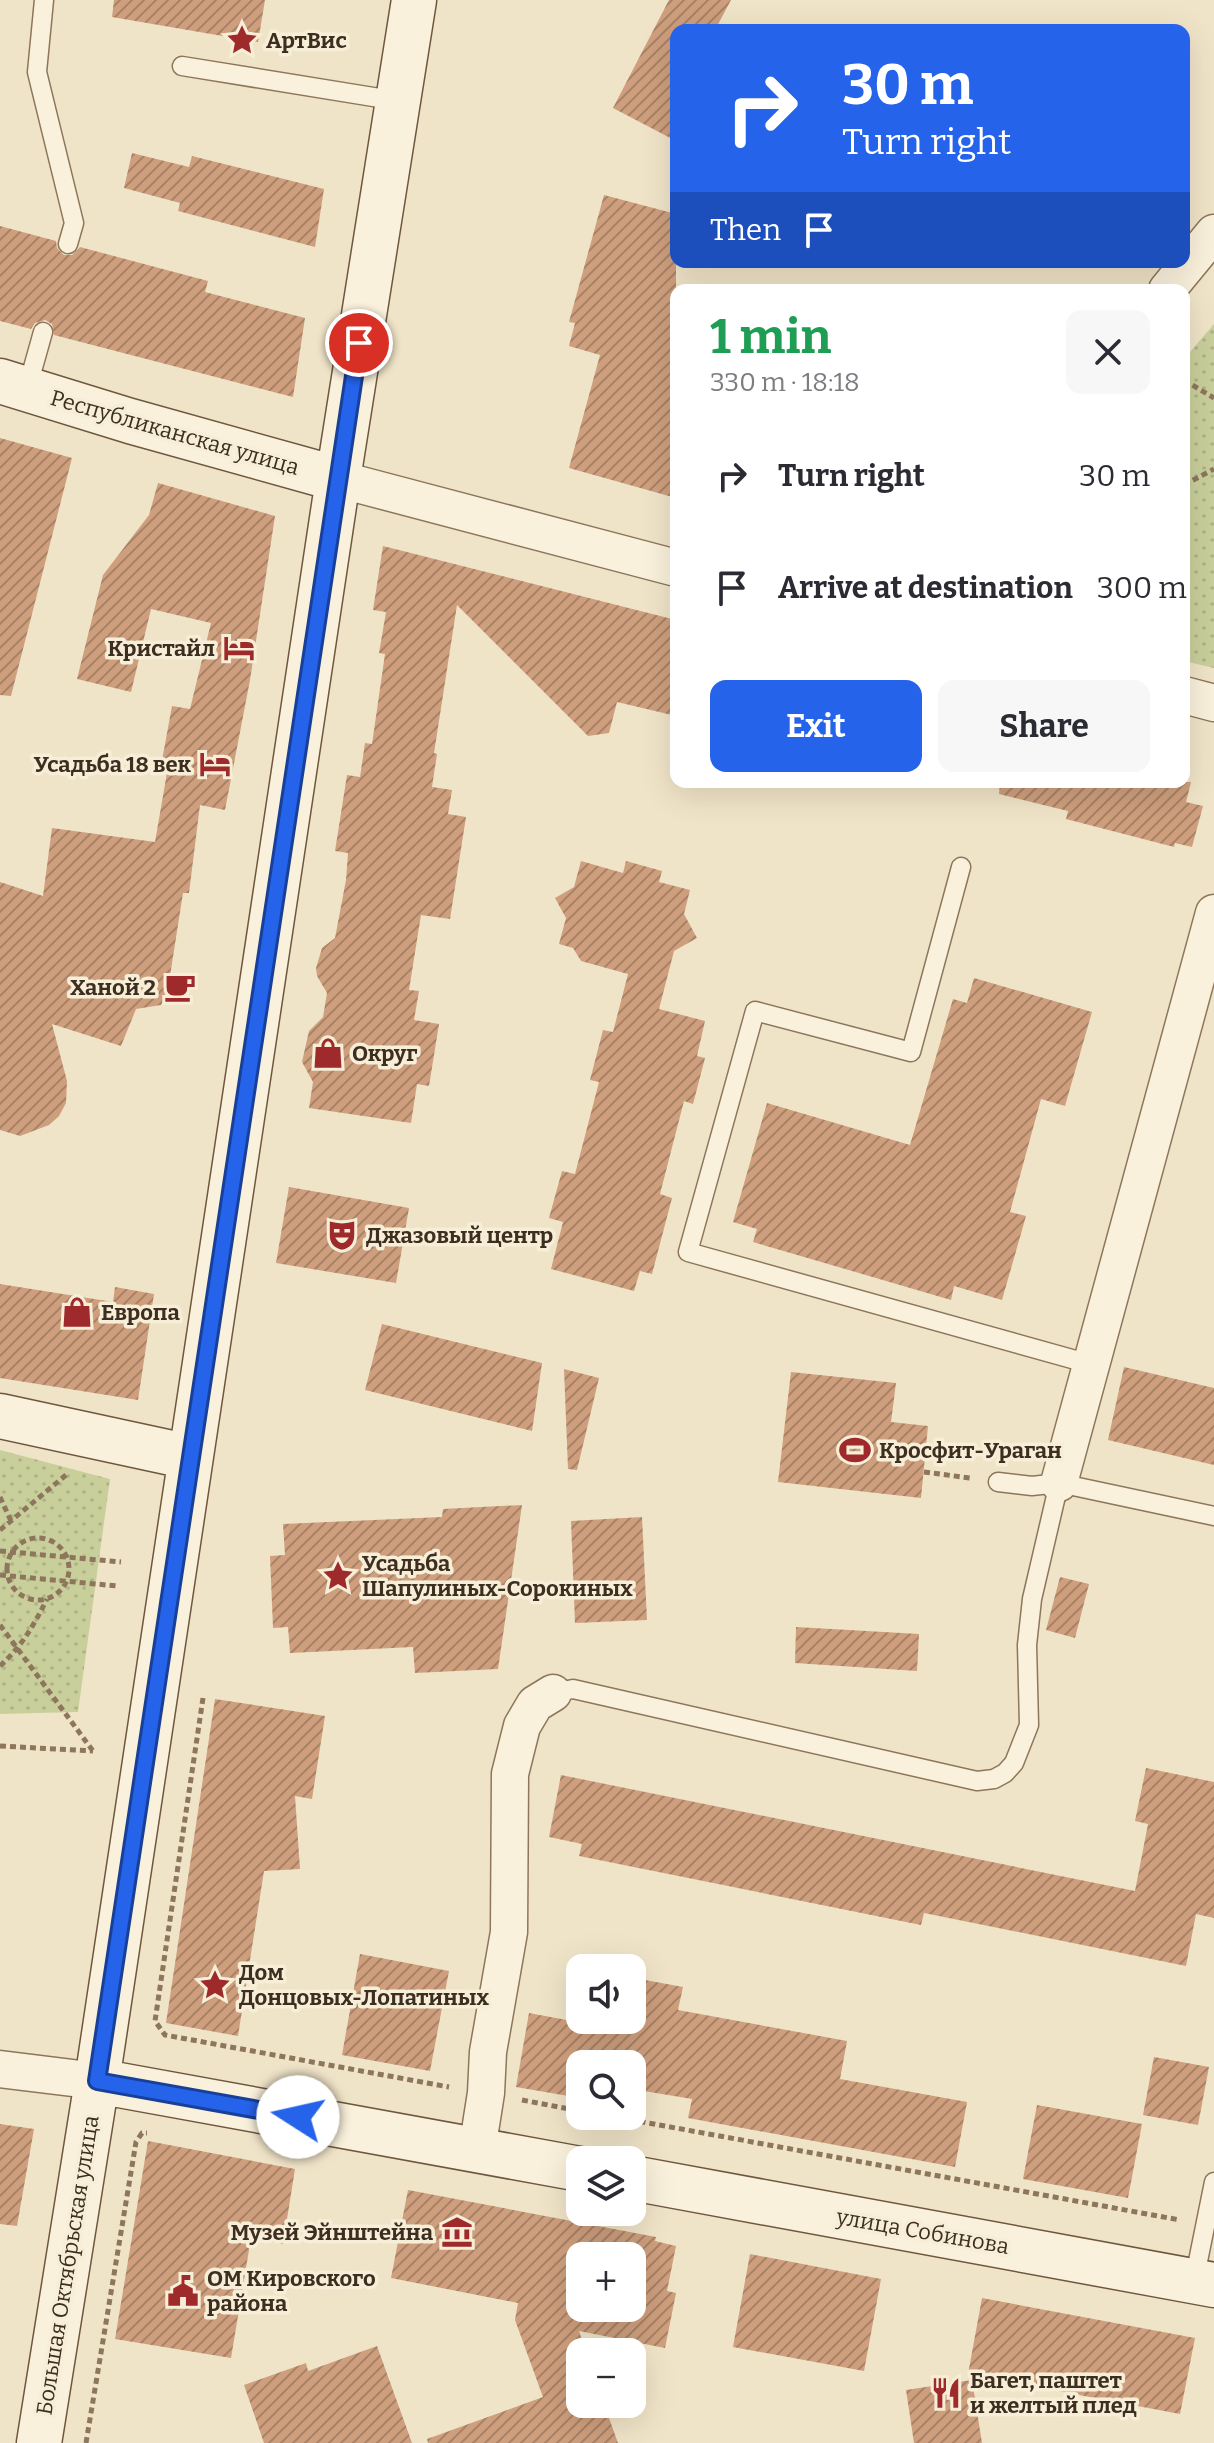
<!DOCTYPE html>
<html lang="en">
<head>
<meta charset="utf-8">
<style>
	body { margin:0; font-family:Bitter,serif; background:#f7f7f7; color:#2b2b33; height:100vh; display:flex; flex-direction:column; font-size:30px; white-space:nowrap }
	* { box-sizing:border-box; margin:0 }
	p { font-size:26px; color:#7c7c81 }
	.icon { flex:none; width:44px; height:44px; fill:none; stroke:currentColor; stroke-width:2; stroke-linecap:round; stroke-linejoin:round }
	.map { position:relative; flex:1; overflow:hidden }
	.sheet { position:absolute; left:670px; top:284px; width:520px; height:504px; display:flex; flex-direction:column; background:#fff; border-radius:16px; box-shadow:0 8px 32px #0002 }
	.sheet>* { flex:none }
	.banner { position:absolute; left:670px; top:24px; width:520px; height:244px; border-radius:16px; box-shadow:0 8px 32px #0002; background:#2563eb; color:#fff; overflow:hidden }
	.fabs { position:absolute; left:566px; top:1954px; display:grid; gap:16px }
	.fabs a { display:grid; place-items:center; width:80px; height:80px; border-radius:16px; background:#fff; box-shadow:0 8px 32px #0002; font-size:40px }
	.pin { position:absolute; display:grid; place-items:center; width:68px; height:68px; color:#fff; margin:-34px; border:4px solid #fff; border-radius:50%; box-shadow:0 2px 8px #0007 }
	.me { position:absolute; width:88px; margin:-44px; rotate:280deg; stroke-linejoin:round; filter:drop-shadow(0 0 6px #0008) }
	.turn { display:flex; align-items:center; gap:28px; height:168px; padding:0 40px; font-size:36px }
	.turn .icon { width:104px; height:104px; stroke-width:2.5 }
	.turn b { display:block; font-size:56px; line-height:68px }
	.then { display:flex; align-items:center; height:76px; padding:0 40px; background:#0003; gap:16px; font-size:30px }
	.round { display:grid; place-items:center; flex:none; width:84px; height:84px; border-radius:16px; background:#f7f7f7 }
	.overview { display:flex; align-items:center; justify-content:space-between; height:136px; padding:0 40px }
	h1 { font-size:48px; font-weight:700; line-height:60px; color:#1e9e55 }
	.cta { display:flex; gap:16px; margin-top:auto; padding:16px 40px }
	.cta a { flex:1; height:92px; border-radius:16px; background:#2563eb; color:#fff; font-size:32px; font-weight:700; line-height:92px; text-align:center }
	.cta a+a { background:#f7f7f7; color:#2b2b33 }
	ul { padding:0; list-style:none }
	li { display:flex; align-items:center; gap:24px; height:112px; padding:0 40px }
	li div { flex:1 }
	li b { display:block; font-size:30px }
	li em { font-style:normal }
	.map>svg:first-child { display:block }
	.park { fill:url(#park-dots) }
	.building { fill:url(#building-hatch); fill-rule:evenodd }
	.lines { fill:none; stroke-linecap:round; stroke-linejoin:round }
	.lane-casing { stroke:#8d765c; stroke-width:21 }
	.street-casing { stroke:#8d765c; stroke-width:39 }
	.secondary-casing { stroke:#6f573f; stroke-width:47 }
	.path { stroke:#8d765c; stroke-width:5; stroke-dasharray:6 4; stroke-linecap:butt }
	.lane { stroke:#faf1dc; stroke-width:18 }
	.street { stroke:#faf1dc; stroke-width:36 }
	.secondary { stroke:#faf1dc; stroke-width:44 }
	.route-casing { stroke:#184099; stroke-width:20 }
	.route { stroke:#2563eb; stroke-width:14 }
	.labels { text-anchor:middle; stroke-width:7; stroke-linejoin:round; paint-order:stroke }
	.poi-label { font-size:22px; font-weight:bold; fill:#3d2e20; stroke:#f7eed8; text-anchor:start }
	.street-label { font-size:22px; fill:#3d2e20; stroke:#f7eed8 }
</style>
</head>
<body>
<div class="map">
<svg width="1214" height="2443" viewBox="0 0 1214 2443">
	<defs>
		<pattern id="park-dots" width="8" height="8" patternUnits="userSpaceOnUse" patternTransform="scale(2)"><rect width="8" height="8" fill="#c9cf9b"/><path d="M2 2h.1M6 6h.1" fill="none" stroke="#aeb285" stroke-width="1.8" stroke-linecap="round"/></pattern>
		<pattern id="building-hatch" width="6" height="6" patternUnits="userSpaceOnUse" patternTransform="scale(2)"><rect width="6" height="6" fill="#cf9f7d"/><path d="M-1 1l2-2M0 6l6-6M5 7l2-2" fill="none" stroke="#a98266"/></pattern>
	</defs>
	<rect width="100%" height="100%" fill="#f0e4c8"/>
	<path class="park" d="M 1214,324 L 1214,668 L 1184,661 L 1184,359 Z
		M 0,1450 L 110,1479 L 78,1712 L 0,1714 Z"/>
	<path class="building" d="M 114,0 L 265,0 L 258,42 L 112,17 Z
		M 669,0 L 731,0 L 715,30 L 676,30 L 676,141 L 613,108 Z
		M 132,153 L 189,167 L 192,156 L 324,189 L 315,247 L 178,211 L 180,203 L 124,188 Z
		M 604,195 L 676,214 L 676,498 L 569,468 L 600,355 L 569,346 L 575,323 L 569,322 Z
		M 0,226 L 56,241 L 57,248 L 64,255 L 72,255 L 80,247 L 208,281 L 205,292 L 305,318 L 293,397 L 54,335 L 52,324 L 45,320 L 35,323 L 31,329 L 0,321 Z
		M 0,438 L 72,458 L 11,696 L 0,695 Z
		M 158,483 L 275,516 L 250,680 L 225,810 L 200,805 L 189,893 L 183,893 L 167,995 L 161,1005 L 136,1009 L 121,1046 L 52,1024 L 67,1081 L 66,1103 L 59,1116 L 49,1125 L 20,1136 L 0,1130 L 0,882 L 43,896 L 52,828 L 155,842 L 168,767 L 161,766 L 172,706 L 190,709 L 211,623 L 151,609 L 131,692 L 77,679 L 103,575 L 149,515 Z
		M 383,546 L 676,620 L 676,716 L 617,702 L 609,733 L 588,736 L 457,605 L 434,753 L 437,754 L 432,787 L 452,790 L 448,814 L 466,817 L 450,919 L 421,915 L 409,990 L 419,991 L 414,1020 L 439,1024 L 429,1086 L 417,1084 L 411,1123 L 309,1108 L 313,1082 L 302,1062 L 309,1031 L 323,1017 L 327,993 L 317,976 L 316,968 L 322,948 L 335,938 L 346,880 L 348,853 L 335,851 L 347,775 L 360,777 L 365,743 L 372,744 L 385,654 L 379,653 L 386,612 L 373,610 Z
		M 1000,782 L 1191,782 L 1186,802 L 1203,806 L 1192,847 L 1175,843 L 1174,847 L 1066,819 L 1068,811 L 999,794 Z
		M 581,861 L 623,873 L 626,861 L 662,871 L 659,882 L 690,890 L 684,914 L 697,938 L 674,951 L 659,1009 L 705,1021 L 697,1056 L 705,1058 L 693,1104 L 684,1101 L 660,1194 L 672,1198 L 652,1274 L 640,1271 L 634,1291 L 551,1269 L 563,1222 L 549,1218 L 562,1171 L 575,1174 L 599,1082 L 590,1080 L 603,1030 L 613,1032 L 628,974 L 581,961 L 573,948 L 559,944 L 566,918 L 555,898 L 574,887 Z
		M 974,978 L 1092,1012 L 1065,1106 L 1041,1099 L 1010,1212 L 1026,1216 L 1002,1300 L 954,1286 L 951,1300 L 753,1242 L 757,1229 L 733,1222 L 767,1103 L 910,1145 L 953,999 L 967,1003 Z
		M 289,1187 L 409,1208 L 396,1283 L 276,1263 Z
		M 0,1284 L 113,1302 L 115,1287 L 154,1294 L 138,1400 L 0,1378 Z
		M 382,1324 L 542,1363 L 532,1431 L 365,1390 Z
		M 1124,1367 L 1214,1388 L 1214,1465 L 1108,1440 Z
		M 564,1369 L 599,1378 L 577,1470 L 568,1469 Z
		M 791,1372 L 896,1383 L 891,1422 L 928,1426 L 921,1498 L 778,1482 Z
		M 522,1505 L 498,1669 L 415,1673 L 413,1647 L 290,1653 L 288,1627 L 273,1628 L 270,1556 L 285,1555 L 283,1524 L 442,1517 L 443,1509 Z
		M 642,1517 L 647,1620 L 575,1623 L 571,1521 Z
		M 1060,1577 L 1089,1584 L 1075,1638 L 1046,1630 Z
		M 796,1627 L 919,1634 L 917,1671 L 795,1663 Z
		M 215,1699 L 325,1716 L 312,1799 L 295,1796 L 300,1869 L 264,1871 L 238,2036 L 166,2023 Z
		M 1146,1768 L 1214,1782 L 1214,1918 L 1196,1914 L 1186,1966 L 924,1913 L 921,1925 L 579,1856 L 582,1844 L 549,1837 L 561,1775 L 1135,1891 L 1148,1824 L 1135,1821 Z
		M 360,1954 L 449,1971 L 430,2071 L 342,2055 Z
		M 645,1980 L 683,1987 L 678,2010 L 847,2041 L 840,2079 L 967,2102 L 955,2167 L 688,2118 L 692,2099 L 632,2089 L 632,2064 L 580,2064 L 580,2098 L 516,2087 L 529,2013 L 636,2033 Z
		M 1154,2057 L 1209,2067 L 1198,2125 L 1143,2115 Z
		M 1037,2105 L 1142,2124 L 1128,2198 L 1023,2179 Z
		M 0,2124 L 34,2129 L 17,2226 L 0,2224 Z
		M 148,2141 L 295,2169 L 283,2244 L 251,2238 L 231,2358 L 115,2339 Z
		M 408,2190 L 656,2237 L 655,2241 L 676,2246 L 667,2291 L 676,2293 L 665,2348 L 579,2331 L 586,2352 L 580,2352 L 580,2404 L 604,2404 L 618,2443 L 428,2443 L 427,2439 L 543,2397 L 515,2320 L 518,2303 L 391,2278 ZM 580,2256 L 632,2256 L 632,2308 L 580,2308 Z
		M 750,2254 L 881,2279 L 864,2371 L 733,2347 Z
		M 982,2298 L 1195,2338 L 1180,2414 L 968,2374 Z
		M 377,2346 L 412,2443 L 264,2443 L 244,2385 L 306,2363 L 308,2371 Z
		M 972,2380 L 982,2443 L 914,2443 L 906,2390 Z"/>
	<g class="lines">
		<defs>
			<path id="lane" d="M 44,0 L 37,72 L 74,223 L 68,244
				M 182,66 L 398,101
				M 27,389 L 43,332
				M 961,867 L 911,1052 L 755,1011 L 688,1252 L 1090,1364
				M 998,1482 L 1032,1486 L 1059,1483 L 1214,1516
				M 553,1693 L 573,1689 L 977,1781 L 994,1779 L 1005,1773 L 1014,1763 L 1029,1725 L 1027,1645 L 1032,1599 L 1059,1483
				M 1194,2281 L 1214,2182"/>
			<path id="street" d="M 1167,290 L 1214,233
				M 338,479 L 676,568
				M 1184,695 L 1214,703
				M 1059,1483 L 1214,913
				M 0,2069 L 97,2081
				M 477,2150 L 486,2093 L 488,2052 L 509,1932 L 510,1774 L 522,1726 L 535,1704 L 553,1693"/>
			<path id="secondary" d="M 0,381 L 130,421 L 338,479
				M 0,1416 L 190,1457
				M 97,2081 L 580,2169
				M 632,2178 L 1214,2285
				M 39,2443 L 97,2081 L 338,479 L 414,0"/>
		</defs>
		<use href="#lane" class="lane-casing"/>
		<use href="#street" class="street-casing"/>
		<use href="#secondary" class="secondary-casing"/>
		<path class="path" d="M 1184,380 L 1214,398
			M 1184,485 L 1214,469
			M 924,1472 L 970,1478
			M 0,1497 L 11,1521
			M 0,1530 L 66,1475
			M7 1569a31 31 0 1 1 62 0a31 31 0 1 1-62 0Z
			M 0,1551 L 121,1562
			M 0,1575 L 117,1586
			M 0,1625 L 93,1751
			M 0,1666 C 22,1646 34,1625 47,1599
			M 203,1698 L 155,2021 L 165,2035 L 449,2087
			M 0,1746 L 93,1751
			M 522,2100 L 580,2111
			M 610,2116 L 1180,2220
			M 590,2212 L 612,2216
			M 86,2443 L 136,2142 L 142,2133 L 147,2133"/>
		<use href="#lane" class="lane"/>
		<use href="#street" class="street"/>
		<use href="#secondary" class="secondary"/>
	</g>
	<g class="lines">
		<defs>
			<path id="route" d="M 298,2117 L 97,2081 L 359,343"/>
		</defs>
		<use href="#route" class="route-casing"/>
		<use href="#route" class="route"/>
	</g>
	<defs>
		<symbol id="sight-bare" viewBox="-9 -9 18 18"><path d="M0-6L1.8-2.2L6-1.7L2.9 1.2L3.7 5.4L0 3.3L-3.7 5.4L-2.9 1.2L-6-1.7L-1.8-2.2Z" fill="#9e2a2b" stroke="#f7eed8" stroke-width="2.5" paint-order="stroke"/></symbol>
		<symbol id="hotel-bare" viewBox="-9 -9 18 18"><path d="M-6-4.5h1.5V1H6V5H4.5V3h-9V5H-6ZM-4 0a1.8 1.8 0 1 1 3.6 0ZM.5 0V-2.5h3Q6-2.5 6 0Z" fill="#9e2a2b" stroke="#f7eed8" stroke-width="2.5" paint-order="stroke"/></symbol>
		<symbol id="cafe-bare" viewBox="-9 -9 18 18"><path d="M-5.5-4.5H6V0H3Q3 3.5 0 3.5H-2.5Q-5.5 3.5-5.5 0ZM3-3.2v2h1.7v-2ZM-6 4.5H4V6H-6Z" fill="#9e2a2b" stroke="#f7eed8" stroke-width="2.5" paint-order="stroke"/></symbol>
		<symbol id="shop-bare" viewBox="-9 -9 18 18"><path d="M-5-2.5h2.3a2.7 3.5 0 0 1 5.4 0H5L5.5 6h-11ZM-1.5-2.5h3a1.5 2.3 0 0 0-3 0Z" fill="#9e2a2b" stroke="#f7eed8" stroke-width="2.5" paint-order="stroke"/></symbol>
		<symbol id="theatre-bare" viewBox="-9 -9 18 18"><path d="M-5-5.5Q0-4 5-5.5V0Q5 5 0 6Q-5 5-5 0ZM-3.3-2.5H-1v1.5H-3.3ZM1-2.5H3.3v1.5H1ZM-2.8 1Q0 5.5 2.8 1Z" fill="#9e2a2b" stroke="#f7eed8" stroke-width="2.5" paint-order="stroke"/></symbol>
		<symbol id="stadium-bare" viewBox="-9 -9 18 18"><path d="M0-5a6.5 5 0 1 0 0 10a6.5 5 0 1 0 0-10ZM-3.5-1.8h7v3.6h-7Z" fill="#9e2a2b" stroke="#f7eed8" stroke-width="2.5" paint-order="stroke"/></symbol>
		<symbol id="museum-bare" viewBox="-9 -9 18 18"><path d="M0-6L6-3V-2H-6V-3ZM-5-1h2V3h-2ZM-1-1h2V3h-2ZM3-1h2V3H3ZM-6 4H6V6H-6Z" fill="#9e2a2b" stroke="#f7eed8" stroke-width="2.5" paint-order="stroke"/></symbol>
		<symbol id="civic-bare" viewBox="-9 -9 18 18"><path d="M-.6-6.5H3V-4.5H.6V-3L4-1V1h2V6H-6V1h2V-1L-.6-3ZM-1.2 2.5V6h2.4V2.5Z" fill="#9e2a2b" stroke="#f7eed8" stroke-width="2.5" paint-order="stroke"/></symbol>
		<symbol id="restaurant-bare" viewBox="-9 -9 18 18"><path d="M-5-6h1v4h1v-4h1v4h1v-4h1v5L-1.5 .5V6h-2V.5L-5-1ZM5-6V6H3V1.5H1.5Q1.5-4 5-6Z" fill="#9e2a2b" stroke="#f7eed8" stroke-width="2.5" paint-order="stroke"/></symbol>
	</defs>
	<g fill-rule="evenodd">
		<use href="#sight-bare" x="220" y="18" width="44" height="44"/>
		<use href="#hotel-bare" x="217" y="626" width="44" height="44"/>
		<use href="#hotel-bare" x="193" y="742" width="44" height="44"/>
		<use href="#cafe-bare" x="158" y="965" width="44" height="44"/>
		<use href="#shop-bare" x="306" y="1031" width="44" height="44"/>
		<use href="#theatre-bare" x="320" y="1213" width="44" height="44"/>
		<use href="#shop-bare" x="55" y="1290" width="44" height="44"/>
		<use href="#stadium-bare" x="833" y="1428" width="44" height="44"/>
		<use href="#sight-bare" x="316" y="1554" width="44" height="44"/>
		<use href="#sight-bare" x="193" y="1963" width="44" height="44"/>
		<use href="#museum-bare" x="435" y="2210" width="44" height="44"/>
		<use href="#civic-bare" x="161" y="2269" width="44" height="44"/>
		<use href="#restaurant-bare" x="924" y="2371" width="44" height="44"/>
	</g>
	<g class="labels">
		<g class="poi-label">
			<text x="266" y="48">АртВис</text>
			<text x="215" y="656" text-anchor="end">Кристайл</text>
			<text x="191" y="772" text-anchor="end">Усадьба 18 век</text>
			<text x="156" y="995" text-anchor="end">Ханой 2</text>
			<text x="352" y="1061">Округ</text>
			<text x="366" y="1243">Джазовый центр</text>
			<text x="101" y="1320">Европа</text>
			<text x="879" y="1458">Кросфит-Ураган</text>
			<text x="362" y="1571">Усадьба<tspan x="362" dy="25">Шапулиных-Сорокиных</tspan></text>
			<text x="239" y="1980">Дом<tspan x="239" dy="25">Донцовых-Лопатиных</tspan></text>
			<text x="433" y="2240" text-anchor="end">Музей Эйнштейна</text>
			<text x="207" y="2286">ОМ Кировского<tspan x="207" dy="25">района</tspan></text>
			<text x="970" y="2388">Багет, паштет<tspan x="970" dy="25">и желтый плед</tspan></text>
		</g>
		<g class="street-label">
			<text transform="translate(175 432) rotate(16)" y="8">Республиканская улица</text>
			<text transform="translate(923 2231) rotate(10)" y="8">улица Собинова</text>
			<text transform="translate(67 2265) rotate(-81)" y="8">Большая Октябрьская улица</text>
		</g>
	</g>
</svg>
<div class="fabs">
<a><svg class="icon" aria-label="sound" viewBox="0 0 24 24"><path d="M4 9h4l5-4v14l-5-4H4zM17 9q2 3 0 6"/></svg></a>
<a><svg class="icon" aria-label="search" viewBox="0 0 24 24"><circle cx="10" cy="10" r="6"/><path d="M15 15l6 6"/></svg></a>
<a><svg class="icon" aria-label="layers" viewBox="0 0 24 24"><path d="M12 4l9 5-9 5-9-5zM3 14l9 5 9-5"/></svg></a>
<a>+</a>
<a>−</a>
</div>
<div class="pin" style="left:359px;top:343px;background:#d93025"><svg class="icon" aria-label="arrive" viewBox="0 0 24 24"><path d="M6 21V4h12l-3 4 3 4H6"/></svg></div>
<svg class="me" style="left:298px;top:2117px" viewBox="-20 -20 40 40"><circle r="19" fill="#fff"/><path d="M0-13L10 11 0 6-10 11z" fill="#2563eb"/></svg>
<div class="banner">
<div class="turn"><svg class="icon" aria-label="right" viewBox="0 0 24 24"><path d="M7 20v-9h11M14 6l5 5-5 5"/></svg><div><b>30 m</b>Turn right</div></div>
<div class="then">Then<svg class="icon" aria-label="arrive" viewBox="0 0 24 24"><path d="M6 21V4h12l-3 4 3 4H6"/></svg></div>
</div>
<section class="sheet">
<div class="overview"><div><h1>1 min</h1><p>330 m · 18:18</p></div><a class="round"><svg class="icon" aria-label="close" viewBox="0 0 24 24"><path d="M6 6l12 12M18 6L6 18"/></svg></a></div>
<ul>
<li><svg class="icon" aria-label="right" viewBox="0 0 24 24"><path d="M7 20v-9h11M14 6l5 5-5 5"/></svg><div><b>Turn right</b></div><em>30 m</em></li>
<li><svg class="icon" aria-label="arrive" viewBox="0 0 24 24"><path d="M6 21V4h12l-3 4 3 4H6"/></svg><div><b>Arrive at destination</b></div><em>300 m</em></li>
</ul>
<div class="cta"><a>Exit</a><a>Share</a></div>
</section>
</div>
</body>
</html>
